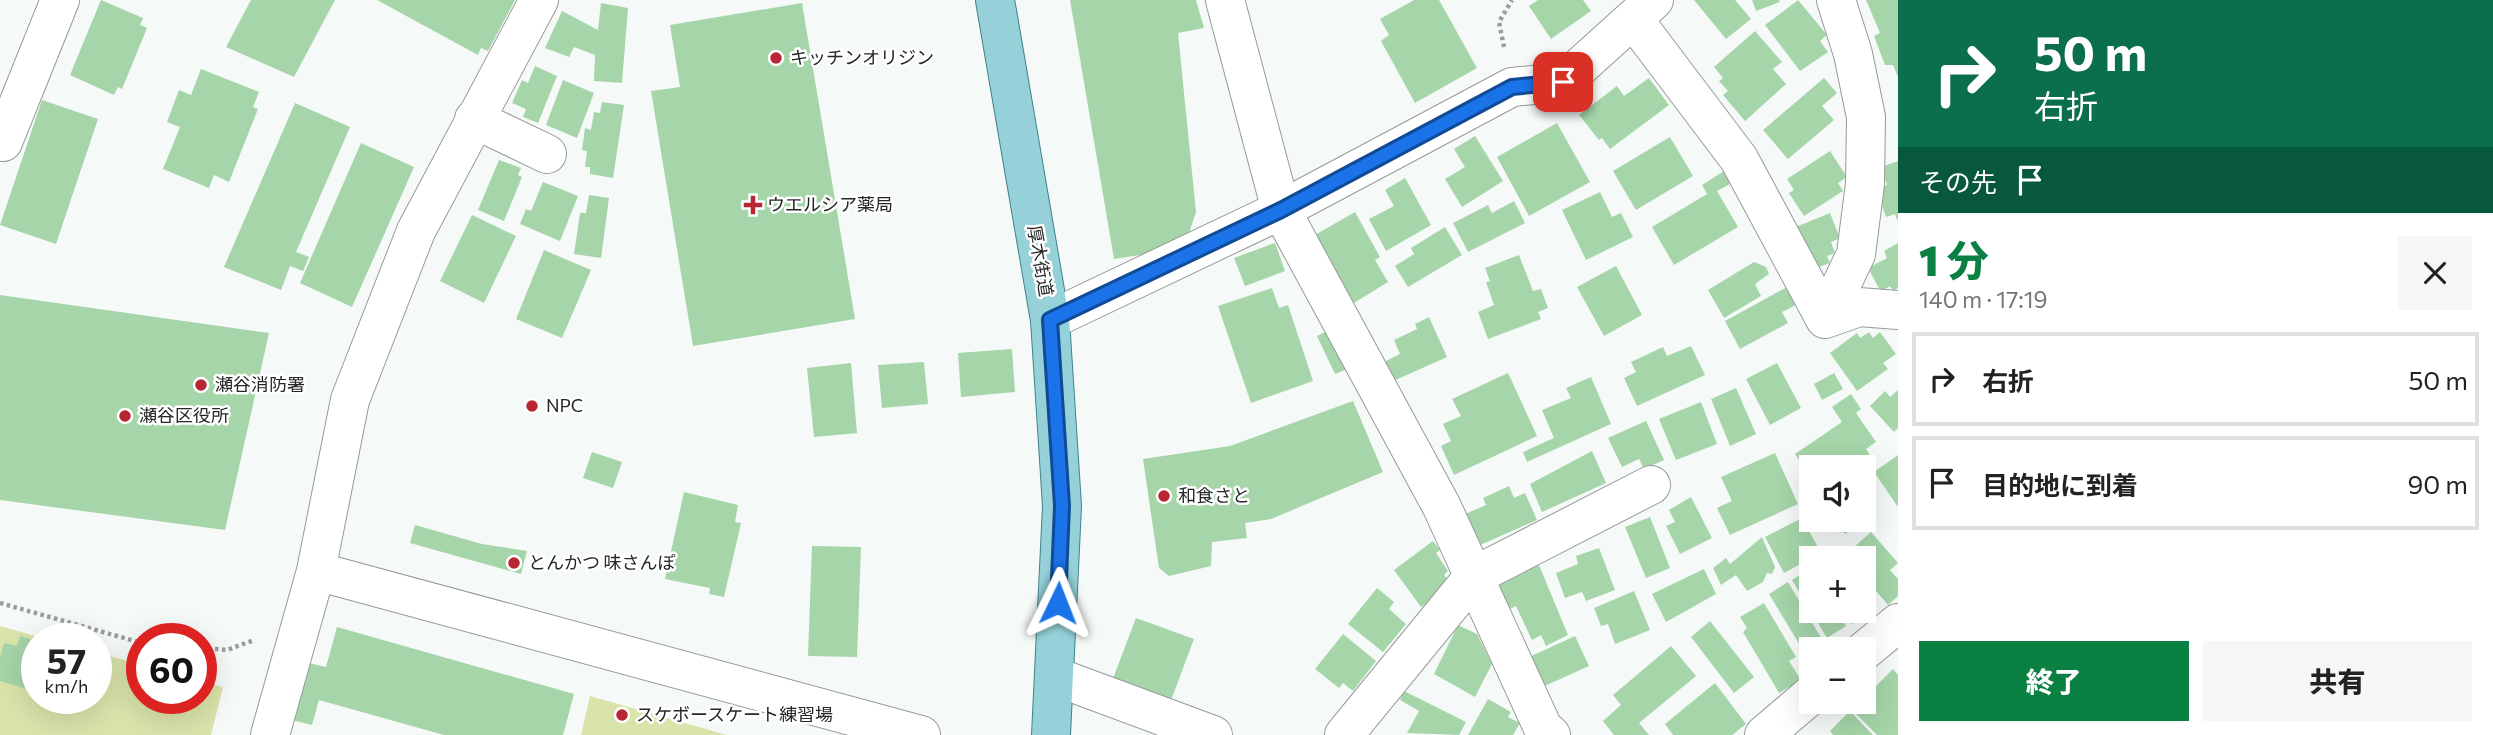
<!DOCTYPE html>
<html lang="ja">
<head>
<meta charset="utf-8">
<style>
	body { margin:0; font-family:Commissioner,"Noto Sans JP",sans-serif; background:#f6f6f6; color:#222; height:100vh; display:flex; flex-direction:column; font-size:26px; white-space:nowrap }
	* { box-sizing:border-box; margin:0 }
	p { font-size:23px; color:#767676 }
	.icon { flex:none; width:38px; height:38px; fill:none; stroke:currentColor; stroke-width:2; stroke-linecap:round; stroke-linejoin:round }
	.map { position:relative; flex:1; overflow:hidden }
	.panel { display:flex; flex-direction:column; background:#fff; width:595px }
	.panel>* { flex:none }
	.hud { background:#0b6e4f; color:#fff; overflow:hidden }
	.buttons { position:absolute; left:1799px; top:455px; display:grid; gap:14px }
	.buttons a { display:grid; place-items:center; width:77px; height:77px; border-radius:0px; background:#fff; box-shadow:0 7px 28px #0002; font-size:35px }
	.speed { position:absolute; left:21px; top:623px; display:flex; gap:14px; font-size:35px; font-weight:700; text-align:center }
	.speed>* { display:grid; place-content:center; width:91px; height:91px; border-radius:50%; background:#fff; box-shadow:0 7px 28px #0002; line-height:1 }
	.speed small { font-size:18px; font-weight:400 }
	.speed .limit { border:10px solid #d22; background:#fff; color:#111 }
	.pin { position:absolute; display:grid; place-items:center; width:60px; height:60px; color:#fff; margin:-30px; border-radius:14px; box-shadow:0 4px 10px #0006 }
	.me { position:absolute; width:77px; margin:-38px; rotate:2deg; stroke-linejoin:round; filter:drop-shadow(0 0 5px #0008) }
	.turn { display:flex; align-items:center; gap:24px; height:147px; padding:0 21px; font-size:32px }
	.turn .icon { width:91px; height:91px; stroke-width:2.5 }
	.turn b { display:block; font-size:49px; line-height:60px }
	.then { display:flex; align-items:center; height:66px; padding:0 21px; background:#0003; gap:14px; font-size:26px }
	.round { display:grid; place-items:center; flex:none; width:74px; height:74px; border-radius:0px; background:#f6f6f6 }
	.headline { display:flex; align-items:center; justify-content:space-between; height:119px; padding:0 21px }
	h1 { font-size:42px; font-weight:800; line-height:52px; color:#0b8043 }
	.action { display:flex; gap:14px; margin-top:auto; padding:14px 21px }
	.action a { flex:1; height:80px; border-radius:0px; background:#0b8043; color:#fff; font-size:28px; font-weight:800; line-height:80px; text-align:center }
	.action a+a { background:#f6f6f6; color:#222 }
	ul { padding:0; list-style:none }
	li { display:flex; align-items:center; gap:21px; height:94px; margin:0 14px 10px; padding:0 7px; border:4px solid #e0e0e0; border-radius:0px }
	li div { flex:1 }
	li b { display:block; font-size:26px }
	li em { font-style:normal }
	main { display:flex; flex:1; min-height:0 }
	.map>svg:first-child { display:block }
	.green { fill:#dae3aa }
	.building { fill:#a6d5a9 }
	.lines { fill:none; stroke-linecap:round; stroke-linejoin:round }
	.minor-casing { stroke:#969a99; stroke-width:40 }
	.major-casing { stroke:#41828b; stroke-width:40 }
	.path { stroke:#9a9d9c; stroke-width:4.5; stroke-dasharray:3.5 3.5; stroke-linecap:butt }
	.minor { stroke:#fff; stroke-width:38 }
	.major { stroke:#96d1da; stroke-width:38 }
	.route-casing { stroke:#114b97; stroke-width:18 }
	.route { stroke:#1a73e8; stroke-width:12 }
	.poi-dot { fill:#b72632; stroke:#fff; stroke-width:2.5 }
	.labels { text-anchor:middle; stroke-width:5; stroke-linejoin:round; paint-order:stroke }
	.poi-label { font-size:18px; fill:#252626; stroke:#fff; text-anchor:start }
	.street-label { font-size:18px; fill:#252626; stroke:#fff }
</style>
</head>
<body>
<main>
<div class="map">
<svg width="1898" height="735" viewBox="0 0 1898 735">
	<rect width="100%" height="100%" fill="#f5faf8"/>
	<path class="green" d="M 0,626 L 46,639 L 37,639 L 37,698 L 96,698 L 96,652 L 142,665 L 142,698 L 201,698 L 201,681 L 223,687 L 211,735 L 0,735 Z
		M 590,696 L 727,735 L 581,735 Z"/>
	<path class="building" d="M 101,0 L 143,18 L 140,25 L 147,28 L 122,89 L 118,87 L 114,95 L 70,75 Z
		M 251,0 L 335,0 L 294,77 L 226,47 Z
		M 377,0 L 515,0 L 488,51 L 481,48 L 478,55 Z
		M 1070,0 L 1196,0 L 1204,28 L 1178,33 L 1196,212 L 1186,242 L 1160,252 L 1114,259 Z
		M 1414,0 L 1439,0 L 1477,68 L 1415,103 L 1381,41 L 1389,35 L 1380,19 Z
		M 1538,0 L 1583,0 L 1591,11 L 1551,39 L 1529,6 Z
		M 1694,0 L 1735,0 L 1751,19 L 1726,39 Z
		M 1752,0 L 1779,0 L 1780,2 L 1756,11 Z
		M 1798,0 L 1827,35 L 1820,41 L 1828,52 L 1800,71 L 1765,25 Z
		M 1866,0 L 1898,0 L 1898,77 L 1893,65 L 1885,65 L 1874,36 L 1880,33 Z
		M 601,3 L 628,8 L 622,83 L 594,81 L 595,55 L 574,47 L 569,57 L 545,48 L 562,11 L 598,30 Z
		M 802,3 L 855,319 L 693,346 L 651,91 L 680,87 L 670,25 Z
		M 1755,31 L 1782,62 L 1773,69 L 1786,84 L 1745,121 L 1723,95 L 1728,91 L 1719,81 L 1723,78 L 1714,67 Z
		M 535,66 L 557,76 L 538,123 L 523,117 L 526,109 L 512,103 L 522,80 L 528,83 Z
		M 201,69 L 259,92 L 253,107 L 258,109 L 229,182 L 214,175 L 209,188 L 163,169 L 180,127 L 167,122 L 179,90 L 191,95 Z
		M 1649,78 L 1669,105 L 1610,149 L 1602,138 L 1599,140 L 1579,115 L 1617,86 L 1624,96 Z
		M 1824,78 L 1837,93 L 1822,106 L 1834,120 L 1788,159 L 1763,130 Z
		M 563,80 L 594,93 L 577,138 L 546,125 Z
		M 42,100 L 98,119 L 56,244 L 0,225 Z
		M 602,102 L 624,105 L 613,178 L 590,174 L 590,167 L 585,167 L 587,151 L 582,150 L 585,128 L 591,130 L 594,112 L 600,113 Z
		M 295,103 L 350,127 L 296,252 L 309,257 L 303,271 L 290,266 L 281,290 L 224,267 Z
		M 1557,123 L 1590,182 L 1529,216 L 1497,157 Z
		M 1475,136 L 1503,181 L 1462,207 L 1445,179 L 1465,167 L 1454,149 Z
		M 1670,137 L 1693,176 L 1636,210 L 1613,171 Z
		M 361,143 L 414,167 L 352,307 L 300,283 Z
		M 1830,151 L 1847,177 L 1838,183 L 1843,191 L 1804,216 L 1789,193 L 1794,190 L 1787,179 Z
		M 499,160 L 521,168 L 518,175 L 522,177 L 504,221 L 478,210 Z
		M 1898,161 L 1898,220 L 1897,220 L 1895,214 L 1886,217 L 1876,189 L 1887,185 L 1881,167 Z
		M 1724,171 L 1730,184 L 1717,191 L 1738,227 L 1674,265 L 1652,227 L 1707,194 L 1702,185 Z
		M 1405,178 L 1431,225 L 1386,251 L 1369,219 L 1394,206 L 1385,190 Z
		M 543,182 L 578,196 L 560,241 L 520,224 L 526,209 L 531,211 Z
		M 1600,192 L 1612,217 L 1621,213 L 1633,237 L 1586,260 L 1562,210 Z
		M 589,195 L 609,198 L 601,258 L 574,254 L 580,213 L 586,213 Z
		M 1514,201 L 1525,223 L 1468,252 L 1453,223 L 1488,205 L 1492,213 Z
		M 1355,212 L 1380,257 L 1375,260 L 1388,282 L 1354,303 L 1315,235 Z
		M 1830,213 L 1840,238 L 1831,242 L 1835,253 L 1827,256 L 1830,263 L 1814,269 L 1796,227 Z
		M 472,215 L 516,236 L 484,303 L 440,281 Z
		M 1445,227 L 1462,255 L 1408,287 L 1395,266 L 1414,254 L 1411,248 Z
		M 1275,243 L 1285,271 L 1245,286 L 1234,258 Z
		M 1898,243 L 1898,288 L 1893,291 L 1890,286 L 1881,292 L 1868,268 L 1887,258 L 1884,251 Z
		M 544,250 L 591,270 L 562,338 L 516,319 Z
		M 1519,255 L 1533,291 L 1541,289 L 1548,308 L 1538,312 L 1541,319 L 1488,339 L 1478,312 L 1494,305 L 1486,282 L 1490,281 L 1485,268 Z
		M 1754,262 L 1766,267 L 1769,274 L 1755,284 L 1761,296 L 1724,318 L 1708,290 Z
		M 1616,266 L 1642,315 L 1604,336 L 1577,287 Z
		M 1787,287 L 1796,305 L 1782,312 L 1788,323 L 1740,349 L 1725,321 Z
		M 1272,288 L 1279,308 L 1288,305 L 1313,381 L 1251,403 L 1218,306 Z
		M 0,295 L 269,333 L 225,530 L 0,500 Z
		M 1429,317 L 1447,357 L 1391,382 L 1382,363 L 1400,354 L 1394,340 L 1417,329 L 1415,324 Z
		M 1329,330 L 1348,369 L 1335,374 L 1317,336 Z
		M 1869,332 L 1873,338 L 1880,332 L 1896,354 L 1883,363 L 1888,369 L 1857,391 L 1830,353 L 1857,333 L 1860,338 Z
		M 1691,346 L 1705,375 L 1637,406 L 1624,378 L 1636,372 L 1631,362 L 1663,347 L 1667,356 Z
		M 1012,349 L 1015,392 L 961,397 L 958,353 Z
		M 924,362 L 928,404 L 882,408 L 878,365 Z
		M 851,363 L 857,433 L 814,437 L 807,368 Z
		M 1777,363 L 1801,408 L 1770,425 L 1746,379 Z
		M 1508,373 L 1537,436 L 1454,475 L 1441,446 L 1451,441 L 1443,424 L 1461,416 L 1452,399 Z
		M 1834,373 L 1843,389 L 1822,400 L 1814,384 Z
		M 1591,377 L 1611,424 L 1527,462 L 1523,452 L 1554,438 L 1542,410 L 1571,398 L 1566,388 Z
		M 1736,388 L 1756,434 L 1730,446 L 1711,399 Z
		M 1898,390 L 1898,428 L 1894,432 L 1870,406 L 1885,391 L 1890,397 Z
		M 1851,394 L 1861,409 L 1856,413 L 1876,442 L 1866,449 L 1870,455 L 1852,467 L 1811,467 L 1811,479 L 1795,454 L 1842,422 L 1832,407 Z
		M 1353,401 L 1383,472 L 1271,519 L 1245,523 L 1247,538 L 1212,542 L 1211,566 L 1169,576 L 1159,568 L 1143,459 L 1230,446 Z
		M 1701,402 L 1717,444 L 1676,460 L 1659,419 Z
		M 1646,421 L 1664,460 L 1644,469 L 1639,459 L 1622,467 L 1608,438 Z
		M 1592,451 L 1606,483 L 1542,512 L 1530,484 Z
		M 592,452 L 622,462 L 613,488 L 583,478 Z
		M 1775,453 L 1798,504 L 1730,535 L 1717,508 L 1732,501 L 1721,477 Z
		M 1898,455 L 1898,507 L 1874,472 Z
		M 1509,486 L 1514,498 L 1525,493 L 1537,520 L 1478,546 L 1465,514 L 1486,505 L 1483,498 Z
		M 684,492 L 738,505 L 735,522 L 741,523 L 724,597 L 709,594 L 710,588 L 665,579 Z
		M 1691,497 L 1712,538 L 1680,554 L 1666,526 L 1675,522 L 1669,510 Z
		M 1864,514 L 1867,519 L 1845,534 L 1835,520 L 1864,520 Z
		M 1650,517 L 1670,568 L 1646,578 L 1625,527 Z
		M 1802,518 L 1821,553 L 1784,573 L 1765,537 Z
		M 415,525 L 482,544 L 527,551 L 521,574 L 410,543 Z
		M 1871,532 L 1898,563 L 1890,570 L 1898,579 L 1898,596 L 1888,605 L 1864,577 L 1864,558 L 1848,558 L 1845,555 Z
		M 1762,537 L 1775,567 L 1772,574 L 1767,573 L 1763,582 L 1747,591 L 1736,575 L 1721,585 L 1713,568 L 1726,558 L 1730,564 Z
		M 1433,541 L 1440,550 L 1436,553 L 1448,571 L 1444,575 L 1452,585 L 1421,607 L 1394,570 Z
		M 812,546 L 861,547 L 857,657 L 808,656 Z
		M 1599,548 L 1615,590 L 1586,601 L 1582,592 L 1565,598 L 1556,573 L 1578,564 L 1576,556 Z
		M 1529,563 L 1532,568 L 1539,565 L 1568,635 L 1546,646 L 1541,635 L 1532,640 L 1516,606 L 1510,609 L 1496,580 Z
		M 1811,568 L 1811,611 L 1837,611 L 1846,626 L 1827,638 L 1792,580 Z
		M 1704,569 L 1716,594 L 1666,622 L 1652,594 Z
		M 1788,582 L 1823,641 L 1804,652 L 1769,594 Z
		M 1377,588 L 1394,602 L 1389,609 L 1406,624 L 1383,652 L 1348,624 Z
		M 1634,591 L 1650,630 L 1615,644 L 1608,624 L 1601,626 L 1594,608 Z
		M 1764,603 L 1796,657 L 1789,661 L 1801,680 L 1779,693 L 1743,632 L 1747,628 L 1740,617 Z
		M 1864,603 L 1870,613 L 1851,624 L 1843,611 L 1864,611 Z
		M 1136,618 L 1194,639 L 1170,703 L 1112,681 Z
		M 1710,621 L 1754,677 L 1734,693 L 1691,637 Z
		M 1458,625 L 1477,634 L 1492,664 L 1475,697 L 1434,674 Z
		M 337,627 L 574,694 L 563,735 L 444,735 L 319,700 L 312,725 L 292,720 L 309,663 L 326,667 Z
		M 1343,634 L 1376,661 L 1353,691 L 1343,683 L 1339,688 L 1315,669 Z
		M 20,636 L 37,641 L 37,692 L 0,681 L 0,657 L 4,643 L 17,646 Z
		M 1575,636 L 1589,666 L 1538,689 L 1525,659 Z
		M 1671,646 L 1696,676 L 1639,723 L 1649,735 L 1614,735 L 1603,721 L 1621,705 L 1613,695 Z
		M 1893,669 L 1898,675 L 1898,735 L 1877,735 L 1852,710 Z
		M 1715,683 L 1746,724 L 1732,735 L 1673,735 L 1665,724 Z
		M 1404,691 L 1466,722 L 1459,735 L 1407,733 L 1419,711 L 1400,700 Z
		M 1488,699 L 1511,712 L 1508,717 L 1520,723 L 1513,735 L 1468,735 Z
		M 1850,711 L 1873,735 L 1833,735 L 1830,731 Z"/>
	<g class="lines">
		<defs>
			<path id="minor" d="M 1225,0 L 1281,210 L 1442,507 L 1543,728 L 1551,735
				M 1836,0 L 1853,54 L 1866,117 L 1865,184 L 1856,254 L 1825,319 L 1859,307 L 1898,310
				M 1634,20 L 1739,159 L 1825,319
				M 474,119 L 547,154
				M 3,142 L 60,0
				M 1050,320 L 1281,210 L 1512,87 L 1563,82 L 1654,0
				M 316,571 L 921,735
				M 1864,651 L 1898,623
				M 1054,676 L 1213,735
				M 270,735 L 316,571 L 350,400 L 416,231 L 539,0
				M 1344,735 L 1474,576 L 1651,485
				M 1764,735 L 1811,695"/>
			<path id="major" d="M 995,0 L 1050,320 L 1062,506 L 1051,735"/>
		</defs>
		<use href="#minor" class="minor-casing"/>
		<use href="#major" class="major-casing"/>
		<path class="path" d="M 1504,47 L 1499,22 L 1512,0
			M 0,603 L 142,643
			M 201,648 L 227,650 L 254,640"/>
		<use href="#minor" class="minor"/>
		<use href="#major" class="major"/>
	</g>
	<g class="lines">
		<defs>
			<path id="route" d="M 1058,603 L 1062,506 L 1050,320 L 1281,210 L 1512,87 L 1563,82"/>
		</defs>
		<use href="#route" class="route-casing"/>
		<use href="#route" class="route"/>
	</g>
	<g class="poi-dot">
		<circle cx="776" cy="58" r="7"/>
		<path d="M749.5 194.5h7v7h7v7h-7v7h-7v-7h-7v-7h7z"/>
		<circle cx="201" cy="385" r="7"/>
		<circle cx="532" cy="406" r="7"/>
		<circle cx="125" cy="416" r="7"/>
		<circle cx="1164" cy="496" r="7"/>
		<circle cx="514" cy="563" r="7"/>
		<circle cx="622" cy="715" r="7"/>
	</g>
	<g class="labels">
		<g class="poi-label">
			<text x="790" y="64">キッチンオリジン</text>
			<text x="767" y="211">ウエルシア薬局</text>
			<text x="215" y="391">瀬谷消防署</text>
			<text x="546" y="412">NPC</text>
			<text x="139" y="422">瀬谷区役所</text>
			<text x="1178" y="502">和食さと</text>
			<text x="528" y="569">とんかつ 味さんぽ</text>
			<text x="636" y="721">スケボースケート練習場</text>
		</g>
		<g class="street-label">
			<text transform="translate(1040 261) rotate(80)" y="6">厚木街道</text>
		</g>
	</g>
</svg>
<div class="buttons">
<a><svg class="icon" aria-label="sound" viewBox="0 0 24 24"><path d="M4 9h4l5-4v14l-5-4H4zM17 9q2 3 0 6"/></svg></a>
<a>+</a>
<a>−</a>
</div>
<div class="speed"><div>57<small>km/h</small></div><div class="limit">60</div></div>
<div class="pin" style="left:1563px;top:82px;background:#d93025"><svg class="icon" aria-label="arrive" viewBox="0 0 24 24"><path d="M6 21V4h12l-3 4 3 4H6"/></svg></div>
<svg class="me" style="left:1058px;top:603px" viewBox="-20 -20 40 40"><path d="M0-17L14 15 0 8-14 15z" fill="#1a73e8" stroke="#fff" stroke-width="4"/></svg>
</div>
<section class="panel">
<div class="hud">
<div class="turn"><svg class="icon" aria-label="right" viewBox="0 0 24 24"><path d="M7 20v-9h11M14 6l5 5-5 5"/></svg><div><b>50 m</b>右折</div></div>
<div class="then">その先<svg class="icon" aria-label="arrive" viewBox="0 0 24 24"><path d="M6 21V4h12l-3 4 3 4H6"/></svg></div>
</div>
<div class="headline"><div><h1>1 分</h1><p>140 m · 17:19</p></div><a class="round"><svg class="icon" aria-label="close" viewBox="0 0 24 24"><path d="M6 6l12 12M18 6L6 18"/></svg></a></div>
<ul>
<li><svg class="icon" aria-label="right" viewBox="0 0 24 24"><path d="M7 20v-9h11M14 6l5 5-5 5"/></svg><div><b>右折</b></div><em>50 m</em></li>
<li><svg class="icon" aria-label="arrive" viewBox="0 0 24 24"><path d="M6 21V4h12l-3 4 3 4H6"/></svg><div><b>目的地に到着</b></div><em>90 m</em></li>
</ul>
<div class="action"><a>終了</a><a>共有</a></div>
</section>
</main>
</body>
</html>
